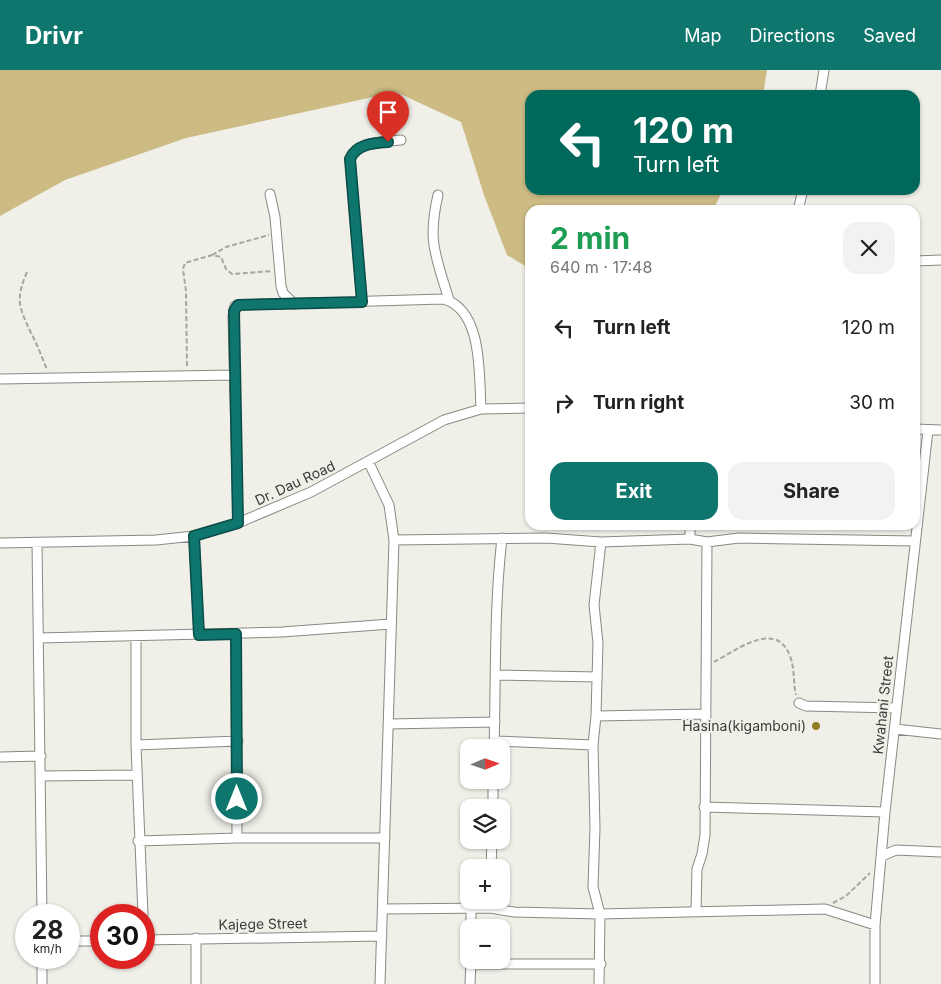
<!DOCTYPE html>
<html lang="en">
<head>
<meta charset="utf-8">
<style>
	body { margin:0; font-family:Inter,sans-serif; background:#f2f2f2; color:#222; height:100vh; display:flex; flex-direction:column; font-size:19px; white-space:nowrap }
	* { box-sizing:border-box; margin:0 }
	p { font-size:16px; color:#767676 }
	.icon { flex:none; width:28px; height:28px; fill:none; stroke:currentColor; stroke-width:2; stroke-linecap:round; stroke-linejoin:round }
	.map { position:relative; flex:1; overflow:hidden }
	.sheet { position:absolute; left:525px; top:135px; width:395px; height:325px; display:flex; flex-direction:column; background:#fff; border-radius:15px; box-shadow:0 1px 4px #0004 }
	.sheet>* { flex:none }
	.top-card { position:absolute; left:525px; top:20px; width:395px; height:105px; border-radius:15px; box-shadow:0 1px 4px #0004; background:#00695c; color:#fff; overflow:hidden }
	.needle { width:32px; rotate:88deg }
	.controls { position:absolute; left:460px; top:669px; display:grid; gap:10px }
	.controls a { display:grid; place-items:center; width:50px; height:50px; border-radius:10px; background:#fff; box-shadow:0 1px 4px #0004; font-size:25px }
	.speed { position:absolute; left:15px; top:834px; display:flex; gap:10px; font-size:25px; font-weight:700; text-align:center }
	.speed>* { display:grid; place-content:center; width:65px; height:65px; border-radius:50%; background:#fff; box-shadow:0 1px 4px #0004; line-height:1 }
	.speed small { font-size:12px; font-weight:400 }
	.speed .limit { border:8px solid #d22; background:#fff; color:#111 }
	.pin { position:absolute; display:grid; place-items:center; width:42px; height:42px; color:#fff; margin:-51px -21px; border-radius:50% 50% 50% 0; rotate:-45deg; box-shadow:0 0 5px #0007 }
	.pin .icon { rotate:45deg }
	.me { position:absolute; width:55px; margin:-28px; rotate:0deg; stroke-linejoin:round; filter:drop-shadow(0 0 4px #0008) }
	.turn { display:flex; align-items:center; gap:18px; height:105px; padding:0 25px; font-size:22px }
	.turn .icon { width:65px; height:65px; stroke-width:2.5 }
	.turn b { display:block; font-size:35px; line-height:42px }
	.round { display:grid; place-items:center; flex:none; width:52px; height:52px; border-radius:15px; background:#f2f2f2 }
	.head { display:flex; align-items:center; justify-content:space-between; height:85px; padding:0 25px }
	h1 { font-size:30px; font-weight:700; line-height:38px; color:#1e9e55 }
	.action { display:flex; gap:10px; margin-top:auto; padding:10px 25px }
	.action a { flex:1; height:58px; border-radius:15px; background:#0f766e; color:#fff; font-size:20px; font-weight:700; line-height:58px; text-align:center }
	.action a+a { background:#f2f2f2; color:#222 }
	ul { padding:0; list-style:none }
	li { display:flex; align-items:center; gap:15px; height:75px; padding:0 25px }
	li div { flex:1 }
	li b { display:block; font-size:19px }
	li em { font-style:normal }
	header { display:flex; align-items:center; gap:30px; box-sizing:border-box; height:70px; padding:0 25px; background:#0f766e; color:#fff }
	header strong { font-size:24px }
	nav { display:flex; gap:28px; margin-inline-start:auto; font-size:18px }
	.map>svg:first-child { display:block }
	.green { fill:#ccbb83 }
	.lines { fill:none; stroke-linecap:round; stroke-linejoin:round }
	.minor-casing { stroke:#898882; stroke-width:11 }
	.path { stroke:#a7a6a1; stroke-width:2; stroke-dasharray:5 2.5; stroke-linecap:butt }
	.minor { stroke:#fff; stroke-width:9 }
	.route-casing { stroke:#0a4d48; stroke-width:12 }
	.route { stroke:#0f766e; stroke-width:9 }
	.poi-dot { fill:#957d25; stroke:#f0efe8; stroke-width:2 }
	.labels { text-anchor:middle; stroke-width:4.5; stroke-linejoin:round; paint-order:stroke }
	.street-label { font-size:14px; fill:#3d3c39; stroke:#f0efe8 }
	.poi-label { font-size:14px; fill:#3d3c39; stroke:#f0efe8; text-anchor:end }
</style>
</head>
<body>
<header>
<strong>Drivr</strong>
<nav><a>Map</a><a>Directions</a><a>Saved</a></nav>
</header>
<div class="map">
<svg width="941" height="914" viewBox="0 0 941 914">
	<rect width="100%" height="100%" fill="#f0efe8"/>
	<path class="green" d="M 0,0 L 767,0 L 763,25 L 530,25 L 530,120 L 723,120 L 713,140 L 530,140 L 530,199 L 507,185 L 484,125 L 461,52 L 396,22 L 186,68 L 65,110 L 0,146 Z"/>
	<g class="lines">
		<defs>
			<path id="minor" d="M 820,25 L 824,0
				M 270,124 L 275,147 L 281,216 L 283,223 L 294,234
				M 438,125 C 427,172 436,186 449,230
				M 798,140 L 803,120
				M 915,191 L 941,190
				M 362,232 L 350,89 C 357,71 384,72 401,70
				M 0,309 L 234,305
				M 915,359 L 941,360
				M 369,393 L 389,435 L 394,470 L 380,914
				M 238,453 L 233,246 L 235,236 L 238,235 L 443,229 C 483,239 479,305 481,339
				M 690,455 L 690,469
				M 194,466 L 199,565
				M 394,470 L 546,468 L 601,472 L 690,469 L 707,472 L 739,468 L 915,471
				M 0,473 L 156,470 L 194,466 L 238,453 L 311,422 L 444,350 L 481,339 L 530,338
				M 37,473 L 42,845
				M 236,564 L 237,768
				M 136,567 L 136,675 L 143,845
				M 39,568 L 282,562 L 391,554
				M 497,605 L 597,607
				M 799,633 L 806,636 L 895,638
				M 596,646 L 706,644
				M 388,654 L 495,652
				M 895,659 L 941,664
				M 495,671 L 593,675
				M 136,675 L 238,671
				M 494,678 C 496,607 494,537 502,468
				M 0,687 L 41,686
				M 41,706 L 136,705
				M 704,737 L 885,742
				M 493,738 L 493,710
				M 138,771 L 237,768 L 385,768
				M 882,786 L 896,780 L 941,782
				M 491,798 L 492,770
				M 383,839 L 490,838 L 514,842 L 600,844 L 825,839 L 875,855
				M 696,841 L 697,799 L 702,784 L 705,765 L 707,472
				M 144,856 L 145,870
				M 471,858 L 471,839
				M 144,870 L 382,866
				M 69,871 L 101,871
				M 42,888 L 42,914
				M 470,894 L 601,894
				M 196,914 L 196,868
				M 470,914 L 471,890
				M 599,914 L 600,844 L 593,817 L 595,758 L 593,675 L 596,646 L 598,573 L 594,535 L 601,472
				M 875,914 L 875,855 L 885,742 L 928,360"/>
		</defs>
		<use href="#minor" class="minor-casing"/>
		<path class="path" d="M 212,185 L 226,177 L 269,165
			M 27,202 C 15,230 19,237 31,263 C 37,274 42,287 47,300
			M 187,296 L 186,221 L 183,199 L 185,193 L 212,185 L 221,187 L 226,199 L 232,204 L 272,201
			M 714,592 C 737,580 776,549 790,586 C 795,599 793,613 796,625
			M 833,833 L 846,826 L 870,803"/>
		<use href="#minor" class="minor"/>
	</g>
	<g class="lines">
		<defs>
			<path id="route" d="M 237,729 L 236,564 L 199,565 L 194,466 L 238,453 L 234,241 L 238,235 L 362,232 L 350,89 C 356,74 374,73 388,72"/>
		</defs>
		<use href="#route" class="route-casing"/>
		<use href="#route" class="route"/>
	</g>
	<circle class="poi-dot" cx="816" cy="656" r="5"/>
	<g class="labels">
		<g class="street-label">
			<text transform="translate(295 413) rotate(-25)" y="5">Dr. Dau Road</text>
			<text transform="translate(883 635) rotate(-84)" y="5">Kwahani Street</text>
			<text transform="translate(263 854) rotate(-1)" y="5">Kajege Street</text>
		</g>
		<g class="poi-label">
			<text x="806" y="661">Hasina(kigamboni)</text>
		</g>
	</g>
</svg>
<div class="controls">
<a><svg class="needle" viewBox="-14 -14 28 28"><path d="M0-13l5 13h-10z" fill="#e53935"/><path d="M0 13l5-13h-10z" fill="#767676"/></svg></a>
<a><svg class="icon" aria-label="layers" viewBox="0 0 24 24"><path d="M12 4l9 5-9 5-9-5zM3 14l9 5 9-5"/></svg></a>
<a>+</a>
<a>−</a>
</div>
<div class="speed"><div>28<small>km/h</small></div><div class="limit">30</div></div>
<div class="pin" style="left:388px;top:72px;background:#d93025"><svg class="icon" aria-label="arrive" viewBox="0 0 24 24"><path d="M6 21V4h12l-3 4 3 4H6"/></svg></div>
<svg class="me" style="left:237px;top:729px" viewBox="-20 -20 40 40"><circle r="17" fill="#0f766e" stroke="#fff" stroke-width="3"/><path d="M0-11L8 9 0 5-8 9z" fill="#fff"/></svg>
<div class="top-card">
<div class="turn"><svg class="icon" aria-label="left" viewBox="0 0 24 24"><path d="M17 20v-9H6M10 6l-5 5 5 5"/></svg><div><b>120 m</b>Turn left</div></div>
</div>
<section class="sheet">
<div class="head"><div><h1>2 min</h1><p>640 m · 17:48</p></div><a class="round"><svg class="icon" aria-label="close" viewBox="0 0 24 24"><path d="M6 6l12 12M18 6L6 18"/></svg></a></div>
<ul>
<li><svg class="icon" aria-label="left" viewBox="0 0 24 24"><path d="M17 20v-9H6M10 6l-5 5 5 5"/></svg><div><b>Turn left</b></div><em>120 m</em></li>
<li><svg class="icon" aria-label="right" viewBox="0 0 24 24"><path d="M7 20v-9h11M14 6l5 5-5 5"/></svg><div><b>Turn right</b></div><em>30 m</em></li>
</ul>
<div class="action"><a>Exit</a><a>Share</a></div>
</section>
</div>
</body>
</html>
